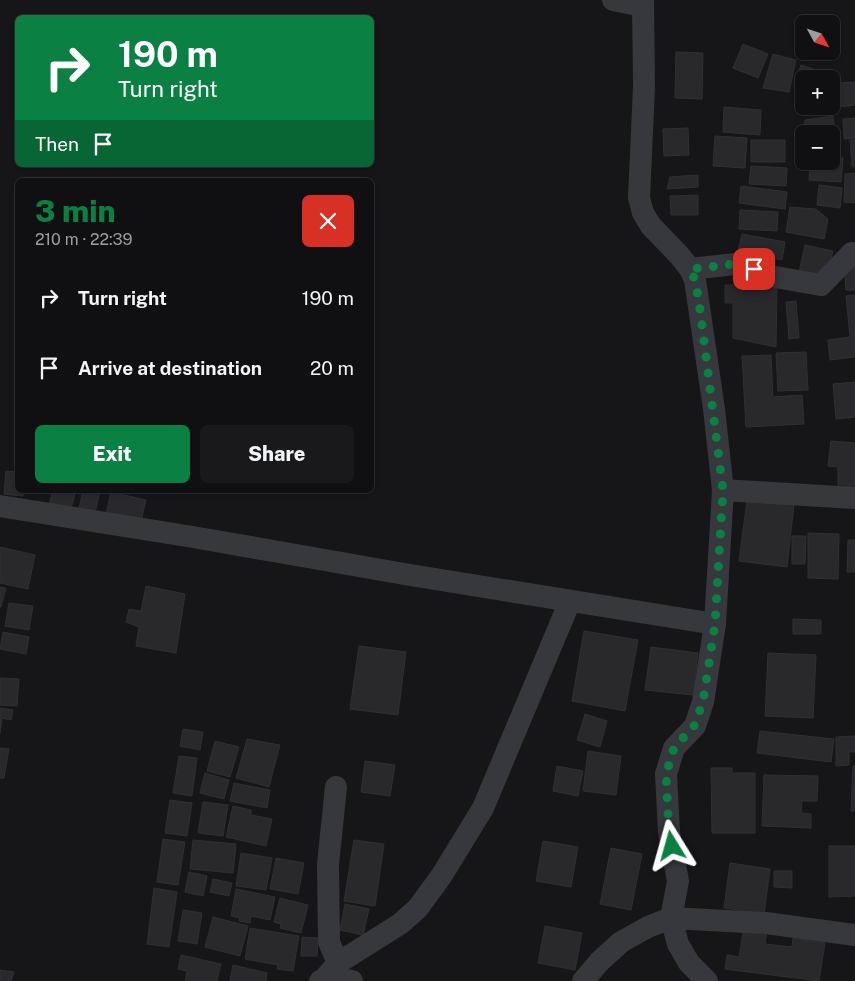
<!DOCTYPE html>
<html lang="en">
<head>
<meta charset="utf-8">
<style>
	body { margin:0; font-family:"Public Sans",sans-serif; background:#19191b; color:#f1f3f6; height:100vh; display:flex; flex-direction:column; font-size:19px; white-space:nowrap }
	* { box-sizing:border-box; margin:0 }
	p { font-size:16px; color:#9c9d9f }
	.icon { flex:none; width:28px; height:28px; fill:none; stroke:currentColor; stroke-width:2; stroke-linecap:round; stroke-linejoin:round }
	.map { position:relative; flex:1; overflow:hidden }
	.panel { position:absolute; left:15px; top:178px; width:359px; height:315px; display:flex; flex-direction:column; background:#101012; border-radius:8px; box-shadow:0 1px 4px #0004,0 0 0 1px #303032 }
	.panel>* { flex:none }
	.banner { position:absolute; left:15px; top:15px; width:359px; height:152px; border-radius:8px; box-shadow:0 1px 4px #0004,0 0 0 1px #303032; background:#0b8043; color:#fff; overflow:hidden }
	.needle { width:32px; rotate:130deg }
	.tools { position:absolute; left:795px; top:15px; display:grid; gap:10px }
	.tools a { display:grid; place-items:center; width:45px; height:45px; border-radius:8px; background:#101012; box-shadow:0 1px 4px #0004,0 0 0 1px #303032; font-size:25px }
	.pin { position:absolute; display:grid; place-items:center; width:42px; height:42px; color:#fff; margin:-21px; border-radius:10px; box-shadow:0 2px 8px #0006 }
	.me { position:absolute; width:55px; margin:-28px; rotate:352deg; stroke-linejoin:round; filter:drop-shadow(0 0 4px #0008) }
	.turn { display:flex; align-items:center; gap:18px; height:105px; padding:0 20px; font-size:22px }
	.turn .icon { width:65px; height:65px; stroke-width:2.5 }
	.turn b { display:block; font-size:35px; line-height:42px }
	.then { display:flex; align-items:center; height:48px; padding:0 20px; background:#0003; gap:10px; font-size:19px }
	.round { display:grid; place-items:center; flex:none; width:52px; height:52px; border-radius:8px; background:#19191b }
	.head { display:flex; align-items:center; justify-content:space-between; height:85px; padding:0 20px }
	h1 { font-size:30px; font-weight:800; line-height:38px; color:#0b8043 }
	.button { display:flex; gap:10px; margin-top:auto; padding:10px 20px }
	.button a { flex:1; height:58px; border-radius:8px; background:#0b8043; color:#fff; font-size:20px; font-weight:800; line-height:58px; text-align:center }
	.button a+a { background:#19191b; color:#f1f3f6 }
	ul { padding:0; list-style:none }
	li { display:flex; align-items:center; gap:15px; height:70px; padding:0 20px }
	li div { flex:1 }
	li b { display:block; font-size:19px }
	li em { font-style:normal }
	.map>svg:first-child { display:block }
	.building { fill:#29292c; stroke:#303034 }
	.lines { fill:none; stroke-linecap:round; stroke-linejoin:round }
	.minor { stroke:#37383d; stroke-width:22 }
	.route { stroke:#0b8043; stroke-width:9; stroke-dasharray:0 16.2 }
</style>
</head>
<body>
<div class="map">
<svg width="855" height="981" viewBox="0 0 855 981">
	<rect width="100%" height="100%" fill="#161618"/>
	<path class="building" d="M 743,44 L 768,54 L 758,78 L 733,68 Z
		M 676,52 L 703,53 L 702,99 L 675,98 Z
		M 773,54 L 796,60 L 789,92 L 763,88 Z
		M 801,65 L 826,73 L 825,79 L 804,79 L 804,89 L 794,86 Z
		M 855,82 L 855,105 L 839,107 L 837,83 Z
		M 802,96 L 804,96 L 804,106 L 827,106 L 828,109 L 803,110 Z
		M 724,107 L 761,110 L 760,135 L 723,132 Z
		M 833,116 L 836,142 L 831,143 L 831,134 L 804,134 L 805,120 Z
		M 855,118 L 855,138 L 844,139 L 843,119 Z
		M 688,128 L 689,155 L 664,156 L 663,129 Z
		M 715,136 L 747,138 L 745,168 L 713,166 Z
		M 751,140 L 785,140 L 785,162 L 751,162 Z
		M 850,140 L 855,140 L 855,166 L 852,166 Z
		M 831,158 L 843,158 L 841,182 L 809,180 L 810,161 L 831,161 Z
		M 751,166 L 787,168 L 786,186 L 749,184 Z
		M 855,173 L 855,203 L 844,202 L 845,174 Z
		M 698,175 L 698,187 L 667,189 L 670,177 Z
		M 819,185 L 842,188 L 840,208 L 817,205 Z
		M 741,186 L 787,192 L 785,209 L 739,203 Z
		M 698,195 L 698,215 L 671,215 L 670,196 Z
		M 790,207 L 816,209 L 828,219 L 824,239 L 786,232 Z
		M 740,210 L 778,212 L 777,231 L 739,229 Z
		M 742,234 L 785,242 L 782,260 L 738,251 Z
		M 805,245 L 833,251 L 828,271 L 819,269 L 817,276 L 799,272 Z
		M 844,264 L 855,264 L 855,290 L 846,290 Z
		M 725,285 L 777,285 L 776,347 L 733,338 L 733,303 L 725,303 Z
		M 855,295 L 855,357 L 830,360 L 828,340 L 850,337 L 846,296 Z
		M 796,301 L 799,338 L 789,339 L 786,302 Z
		M 806,352 L 808,390 L 778,391 L 776,353 Z
		M 771,355 L 773,397 L 802,395 L 804,424 L 746,427 L 742,356 Z
		M 855,382 L 855,417 L 836,419 L 833,384 Z
		M 831,441 L 855,443 L 855,488 L 838,488 L 838,467 L 828,466 Z
		M 6,471 L 18,472 L 18,490 L 24,490 L 23,496 L 4,494 Z
		M 53,490 L 76,490 L 71,508 L 49,505 Z
		M 83,490 L 100,491 L 95,513 L 79,509 Z
		M 111,492 L 146,500 L 141,521 L 106,514 Z
		M 747,500 L 794,505 L 787,567 L 739,561 Z
		M 808,533 L 839,534 L 838,579 L 808,578 Z
		M 792,536 L 806,536 L 805,564 L 792,564 Z
		M 848,540 L 855,540 L 855,572 L 847,572 Z
		M 0,547 L 35,555 L 28,589 L 0,583 Z
		M 146,586 L 185,594 L 176,653 L 136,646 L 139,627 L 126,622 L 129,609 L 141,611 Z
		M 0,587 L 6,588 L 1,607 L 0,607 Z
		M 9,603 L 33,606 L 29,630 L 5,626 Z
		M 793,619 L 821,620 L 821,634 L 793,634 Z
		M 584,631 L 638,640 L 625,711 L 572,701 Z
		M 3,632 L 29,637 L 26,654 L 0,649 Z
		M 359,646 L 406,652 L 398,715 L 350,709 Z
		M 651,647 L 698,653 L 693,695 L 645,690 Z
		M 768,653 L 816,655 L 813,718 L 765,716 Z
		M 0,678 L 19,679 L 17,706 L 0,705 Z
		M 0,708 L 13,710 L 11,720 L 2,718 L 0,733 Z
		M 585,714 L 607,721 L 600,747 L 577,740 Z
		M 183,729 L 203,732 L 200,750 L 180,746 Z
		M 760,731 L 834,739 L 831,762 L 757,753 Z
		M 855,736 L 855,752 L 849,752 L 849,765 L 836,766 L 836,737 Z
		M 247,739 L 280,745 L 269,787 L 236,778 Z
		M 215,741 L 239,747 L 230,777 L 207,771 Z
		M 0,748 L 9,749 L 4,778 L 0,778 Z
		M 588,751 L 621,756 L 616,795 L 583,791 Z
		M 179,756 L 197,758 L 192,796 L 173,793 Z
		M 365,761 L 395,765 L 390,796 L 361,792 Z
		M 557,766 L 583,771 L 578,796 L 553,791 Z
		M 853,766 L 855,766 L 855,811 L 851,811 Z
		M 711,768 L 732,768 L 732,773 L 755,773 L 755,833 L 712,833 Z
		M 205,773 L 229,780 L 224,799 L 200,793 Z
		M 764,775 L 818,776 L 817,801 L 802,801 L 801,813 L 811,814 L 811,828 L 762,826 Z
		M 234,783 L 270,790 L 267,808 L 230,801 Z
		M 170,800 L 192,803 L 187,836 L 165,833 Z
		M 203,802 L 228,805 L 223,836 L 198,833 Z
		M 233,806 L 251,810 L 251,815 L 272,819 L 266,846 L 226,837 Z
		M 163,839 L 185,842 L 178,885 L 157,882 Z
		M 193,840 L 236,844 L 233,873 L 190,869 Z
		M 354,840 L 384,844 L 375,906 L 344,901 Z
		M 543,841 L 578,847 L 571,887 L 536,881 Z
		M 829,846 L 855,846 L 855,896 L 829,897 Z
		M 611,848 L 642,854 L 631,910 L 600,904 Z
		M 241,853 L 272,858 L 266,890 L 236,886 Z
		M 276,858 L 304,863 L 298,894 L 270,889 Z
		M 730,863 L 770,869 L 764,914 L 724,908 Z
		M 774,871 L 792,871 L 792,888 L 774,887 Z
		M 189,872 L 207,876 L 203,896 L 185,892 Z
		M 213,879 L 232,883 L 229,896 L 210,892 Z
		M 154,888 L 177,892 L 169,947 L 147,944 Z
		M 236,889 L 275,897 L 270,920 L 251,916 L 250,923 L 239,921 L 240,918 L 231,916 Z
		M 280,898 L 308,905 L 301,933 L 280,928 L 281,924 L 274,922 Z
		M 345,904 L 369,909 L 363,935 L 340,930 Z
		M 183,910 L 202,913 L 197,944 L 178,941 Z
		M 213,917 L 248,926 L 240,956 L 205,947 Z
		M 545,926 L 582,933 L 575,970 L 538,963 Z
		M 744,927 L 767,930 L 765,944 L 792,947 L 793,938 L 825,943 L 819,981 L 725,969 L 727,955 L 739,957 Z
		M 250,928 L 299,936 L 293,971 L 277,969 L 278,965 L 245,959 Z
		M 302,937 L 318,938 L 317,956 L 301,956 Z
		M 181,955 L 221,964 L 217,981 L 185,981 L 187,971 L 178,969 Z
		M 233,965 L 267,973 L 266,981 L 230,981 Z
		M 0,970 L 14,972 L 11,981 L 0,981 Z"/>
	<g class="lines">
		<path class="minor" d="M 613,0 L 643,6
			M 643,0 L 644,87 L 639,198 L 643,213 L 651,226 L 679,255 L 690,269 L 695,280 L 714,409 L 723,490 L 715,624 L 703,702 L 695,726 L 674,748 L 666,774 L 669,832 L 678,881 L 671,918 L 678,944 L 689,963 L 707,981
			M 690,269 L 744,263 L 764,275 L 821,285 L 852,253
			M 723,490 L 855,498
			M 0,506 L 193,537 L 410,575 L 715,624
			M 336,787 L 328,864 L 329,942 L 338,963
			M 324,979 L 338,963 L 400,924 L 418,908 L 442,875 L 483,808 L 570,601
			M 320,981 C 330,977 341,979 352,981
			M 583,981 L 599,962 L 621,942 L 648,927 L 671,918 L 766,923 L 855,935"/>
	</g>
	<g class="lines">
		<path class="route" d="M 672,846 L 669,832 L 666,774 L 674,748 L 694,726 L 703,702 L 715,624 L 723,490 L 699,302 L 695,280 L 690,269 L 744,263 L 754,269"/>
	</g>
</svg>
<div class="tools">
<a><svg class="needle" viewBox="-14 -14 28 28"><path d="M0-13l5 13h-10z" fill="#e53935"/><path d="M0 13l5-13h-10z" fill="#9c9d9f"/></svg></a>
<a>+</a>
<a>−</a>
</div>
<div class="pin" style="left:754px;top:269px;background:#d93025"><svg class="icon" aria-label="arrive" viewBox="0 0 24 24"><path d="M6 21V4h12l-3 4 3 4H6"/></svg></div>
<svg class="me" style="left:672px;top:846px" viewBox="-20 -20 40 40"><path d="M0-17L14 15 0 8-14 15z" fill="#0b8043" stroke="#fff" stroke-width="4"/></svg>
<div class="banner">
<div class="turn"><svg class="icon" aria-label="right" viewBox="0 0 24 24"><path d="M7 20v-9h11M14 6l5 5-5 5"/></svg><div><b>190 m</b>Turn right</div></div>
<div class="then">Then<svg class="icon" aria-label="arrive" viewBox="0 0 24 24"><path d="M6 21V4h12l-3 4 3 4H6"/></svg></div>
</div>
<section class="panel">
<div class="head"><div><h1>3 min</h1><p>210 m · 22:39</p></div><a class="round" style="background:#d93025;color:#fff"><svg class="icon" aria-label="close" viewBox="0 0 24 24"><path d="M6 6l12 12M18 6L6 18"/></svg></a></div>
<ul>
<li><svg class="icon" aria-label="right" viewBox="0 0 24 24"><path d="M7 20v-9h11M14 6l5 5-5 5"/></svg><div><b>Turn right</b></div><em>190 m</em></li>
<li><svg class="icon" aria-label="arrive" viewBox="0 0 24 24"><path d="M6 21V4h12l-3 4 3 4H6"/></svg><div><b>Arrive at destination</b></div><em>20 m</em></li>
</ul>
<div class="button"><a>Exit</a><a>Share</a></div>
</section>
</div>
</body>
</html>
